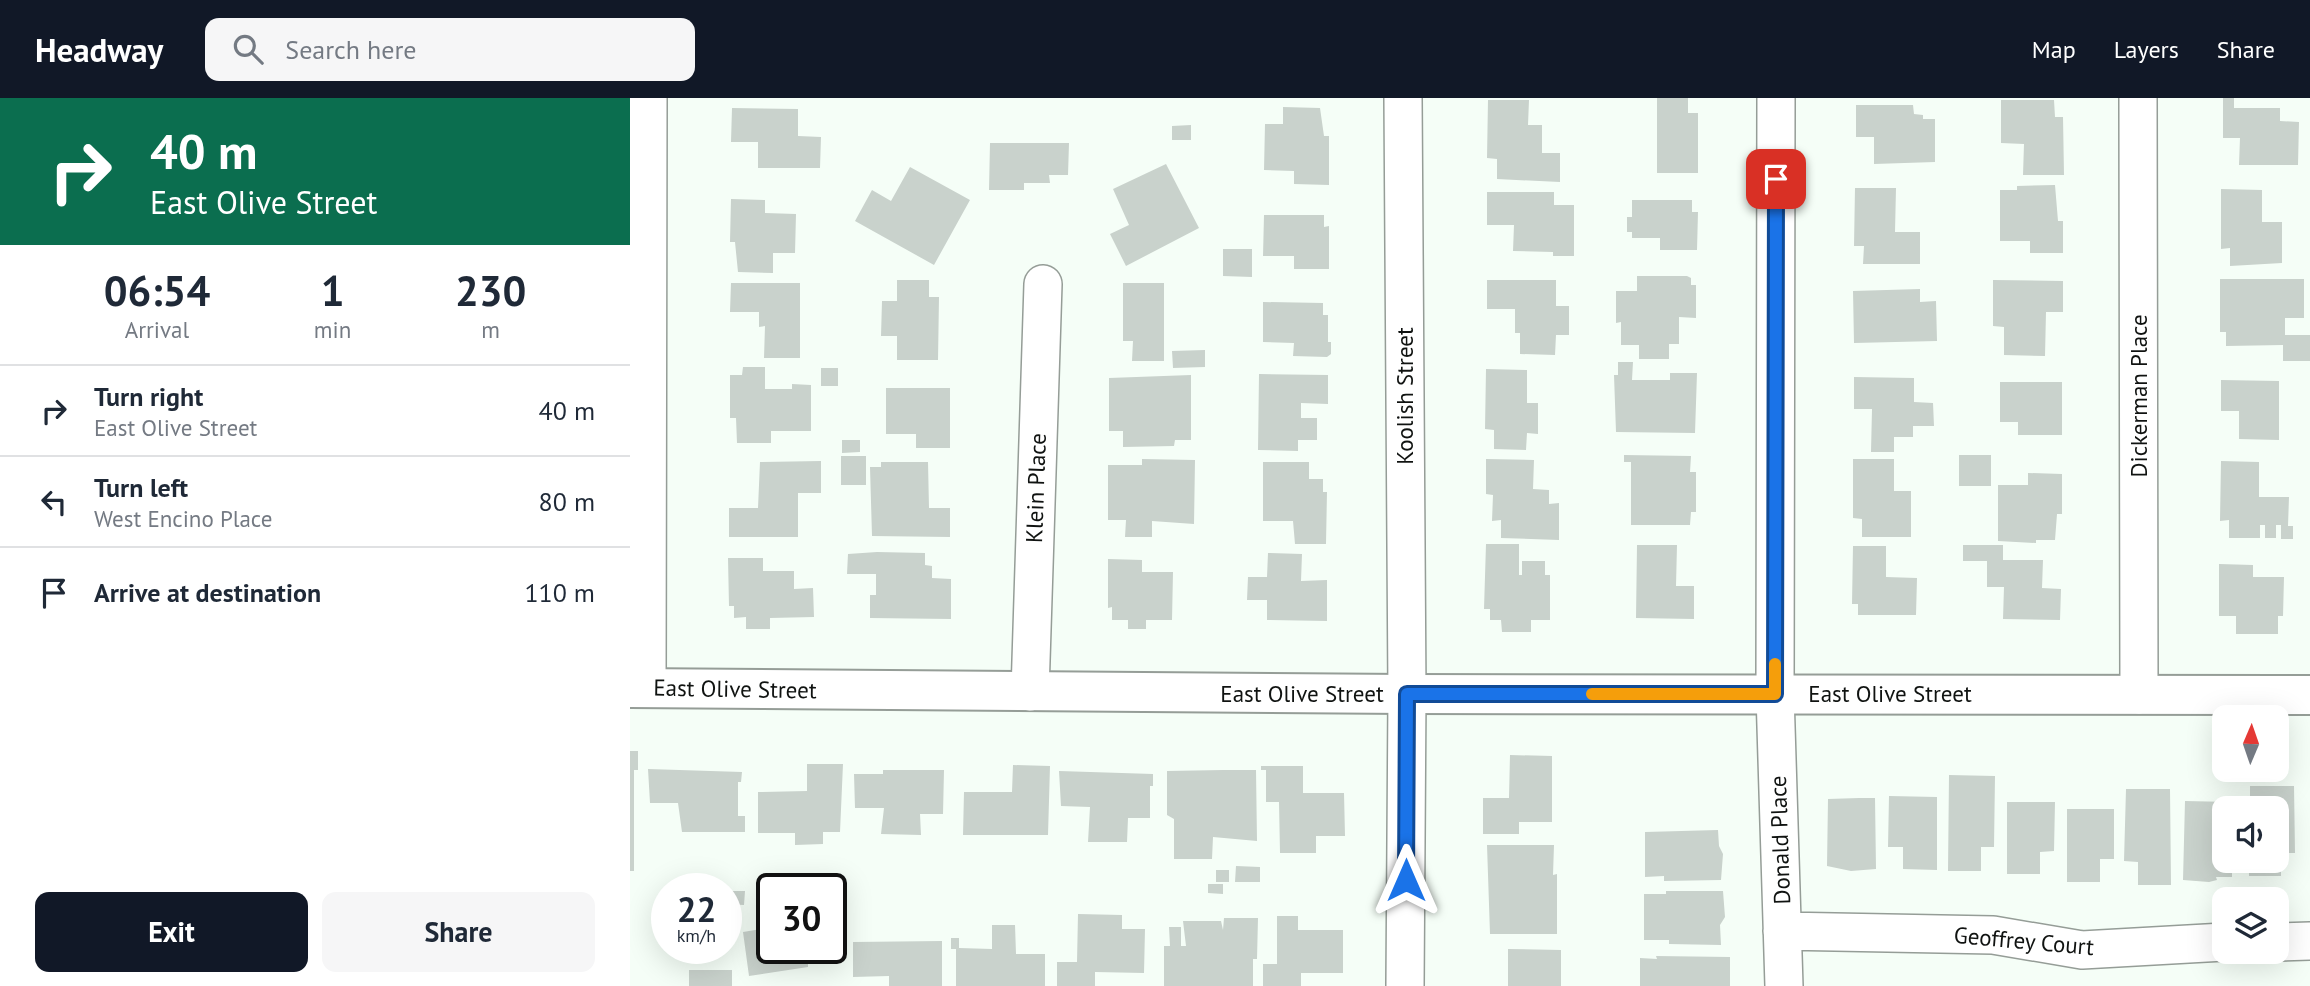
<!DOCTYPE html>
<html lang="en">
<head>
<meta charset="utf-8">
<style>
	body { margin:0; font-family:"PT Sans",sans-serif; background:#f6f6f7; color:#1f2937; height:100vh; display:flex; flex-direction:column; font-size:26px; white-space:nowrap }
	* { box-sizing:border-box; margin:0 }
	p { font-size:23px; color:#747a83 }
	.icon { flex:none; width:38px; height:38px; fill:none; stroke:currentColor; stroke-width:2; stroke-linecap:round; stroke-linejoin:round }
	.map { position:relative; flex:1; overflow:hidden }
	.drawer { display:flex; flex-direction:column; background:#fff; width:630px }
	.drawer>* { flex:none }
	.banner { background:#0b6e4f; color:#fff; overflow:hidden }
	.needle { width:46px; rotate:2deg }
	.buttons { position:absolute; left:1582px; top:607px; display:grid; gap:14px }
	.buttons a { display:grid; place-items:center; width:77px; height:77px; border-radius:14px; background:#fff; box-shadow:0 7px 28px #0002; font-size:35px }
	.speed { position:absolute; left:21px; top:775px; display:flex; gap:14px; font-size:35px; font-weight:700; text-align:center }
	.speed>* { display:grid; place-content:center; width:91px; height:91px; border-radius:50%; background:#fff; box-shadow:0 7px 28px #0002; line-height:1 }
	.speed small { font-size:18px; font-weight:400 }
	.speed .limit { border:4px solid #111; border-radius:10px; background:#fff; color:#111 }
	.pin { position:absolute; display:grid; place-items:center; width:60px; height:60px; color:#fff; margin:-30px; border-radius:14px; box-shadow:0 4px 10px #0006 }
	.me { position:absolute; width:77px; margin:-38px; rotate:0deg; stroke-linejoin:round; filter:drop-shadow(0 0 5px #0008) }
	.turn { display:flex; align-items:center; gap:24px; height:147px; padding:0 35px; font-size:32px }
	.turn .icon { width:91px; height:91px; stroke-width:2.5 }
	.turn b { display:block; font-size:49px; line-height:60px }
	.eta { display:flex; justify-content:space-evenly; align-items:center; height:119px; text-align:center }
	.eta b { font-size:42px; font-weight:600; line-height:49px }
	.button { display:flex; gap:14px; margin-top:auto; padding:14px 35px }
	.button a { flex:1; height:80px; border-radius:14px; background:#111827; color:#fff; font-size:28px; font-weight:600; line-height:80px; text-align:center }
	.button a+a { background:#f6f6f7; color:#1f2937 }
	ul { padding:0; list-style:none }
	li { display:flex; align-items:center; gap:21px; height:91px; padding:0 35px; border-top:2px solid #e0e1e3 }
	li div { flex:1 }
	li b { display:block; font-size:26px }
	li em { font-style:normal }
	header { display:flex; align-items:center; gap:42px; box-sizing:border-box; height:98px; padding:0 35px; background:#111827; color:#fff }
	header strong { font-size:33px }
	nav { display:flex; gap:38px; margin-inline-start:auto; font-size:24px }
	.search { width:490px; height:63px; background:#f6f6f7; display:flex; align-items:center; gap:18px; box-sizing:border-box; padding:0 24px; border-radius:14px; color:#747a83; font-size:26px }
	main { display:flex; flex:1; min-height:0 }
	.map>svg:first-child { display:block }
	.building { fill:#c9d2cc }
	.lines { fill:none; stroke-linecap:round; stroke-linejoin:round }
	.street-casing { stroke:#959d97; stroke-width:40 }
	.secondary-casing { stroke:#959d97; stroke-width:42 }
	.street { stroke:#fff; stroke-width:37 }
	.secondary { stroke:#fff; stroke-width:38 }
	.route-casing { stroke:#114b97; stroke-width:18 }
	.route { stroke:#1a73e8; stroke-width:12 }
	.slow { stroke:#f59e0b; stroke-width:12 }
	.labels { text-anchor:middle; stroke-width:5; stroke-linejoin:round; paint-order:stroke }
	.street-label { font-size:23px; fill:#101311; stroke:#fff }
</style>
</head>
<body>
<header>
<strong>Headway</strong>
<div class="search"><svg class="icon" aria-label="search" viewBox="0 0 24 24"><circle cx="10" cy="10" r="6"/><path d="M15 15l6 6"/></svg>Search here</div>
<nav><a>Map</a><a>Layers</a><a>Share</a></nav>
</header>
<main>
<section class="drawer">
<div class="banner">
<div class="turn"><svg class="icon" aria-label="right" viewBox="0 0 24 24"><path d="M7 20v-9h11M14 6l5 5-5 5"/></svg><div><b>40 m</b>East Olive Street</div></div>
</div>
<div class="eta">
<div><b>06:54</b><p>Arrival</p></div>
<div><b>1</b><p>min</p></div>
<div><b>230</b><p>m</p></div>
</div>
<ul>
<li><svg class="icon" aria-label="right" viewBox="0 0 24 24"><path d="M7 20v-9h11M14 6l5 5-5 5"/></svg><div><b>Turn right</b><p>East Olive Street</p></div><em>40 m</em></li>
<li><svg class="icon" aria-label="left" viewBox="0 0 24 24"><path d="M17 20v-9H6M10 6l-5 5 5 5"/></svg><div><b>Turn left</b><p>West Encino Place</p></div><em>80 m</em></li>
<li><svg class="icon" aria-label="arrive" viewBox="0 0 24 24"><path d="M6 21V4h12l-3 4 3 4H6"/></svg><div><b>Arrive at destination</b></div><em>110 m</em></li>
</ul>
<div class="button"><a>Exit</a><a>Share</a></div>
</section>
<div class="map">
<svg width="1680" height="888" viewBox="0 0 1680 888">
	<rect width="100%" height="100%" fill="#f5fef7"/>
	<path class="building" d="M 1027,0 L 1058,0 L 1058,15 L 1068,15 L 1068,75 L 1027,75 Z
		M 1593,0 L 1604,0 L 1604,10 L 1650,10 L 1650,23 L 1669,24 L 1668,67 L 1609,67 L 1610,40 L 1593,40 Z
		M 858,2 L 899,2 L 898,27 L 912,27 L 912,55 L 930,55 L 930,84 L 867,81 L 867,61 L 857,60 Z
		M 1371,2 L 1424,2 L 1425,19 L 1433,19 L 1434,77 L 1393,77 L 1394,46 L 1371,45 Z
		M 1226,7 L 1283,7 L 1284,16 L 1293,17 L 1293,21 L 1305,21 L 1305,64 L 1244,66 L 1244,39 L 1226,39 Z
		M 653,9 L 690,10 L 694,38 L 699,38 L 699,87 L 664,86 L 664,73 L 634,72 L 635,26 L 653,26 Z
		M 102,10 L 168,11 L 168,38 L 191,39 L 190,70 L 128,70 L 128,44 L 101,44 Z
		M 561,27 L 561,42 L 542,42 L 542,28 Z
		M 360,45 L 439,45 L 438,77 L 419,77 L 420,85 L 394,85 L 394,92 L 359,92 Z
		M 536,66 L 569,130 L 496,168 L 480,136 L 499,127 L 483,91 Z
		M 280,69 L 340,102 L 304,167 L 225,123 L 242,92 L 261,103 Z
		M 1425,87 L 1428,123 L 1433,123 L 1433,155 L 1400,155 L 1400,143 L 1370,143 L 1370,92 L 1387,92 L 1387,88 Z
		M 1225,90 L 1266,90 L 1265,134 L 1290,134 L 1290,166 L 1233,166 L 1234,148 L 1224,148 Z
		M 1591,91 L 1632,92 L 1632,124 L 1652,124 L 1652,165 L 1600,168 L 1600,150 L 1591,151 Z
		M 857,94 L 924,94 L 924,107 L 944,107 L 944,158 L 923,158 L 923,154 L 883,153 L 884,127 L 857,127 Z
		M 101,101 L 135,102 L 135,115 L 166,116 L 165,155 L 143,155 L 143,175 L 108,174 L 105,144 L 100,144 Z
		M 1002,102 L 1062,102 L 1062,114 L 1068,114 L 1067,152 L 1030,152 L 1030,140 L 1002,140 L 1002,134 L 997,134 L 997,119 L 1002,119 Z
		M 634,117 L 694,117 L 694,129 L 699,128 L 699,171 L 664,171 L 664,158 L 633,158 Z
		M 593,151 L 622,151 L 622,179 L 593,178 Z
		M 1007,178 L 1057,178 L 1061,180 L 1061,187 L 1066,187 L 1066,220 L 1049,219 L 1049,246 L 1039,246 L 1039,261 L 1009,261 L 1009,247 L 991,247 L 991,224 L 986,225 L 986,193 L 1007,193 Z
		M 1590,181 L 1674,181 L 1674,220 L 1655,220 L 1655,237 L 1680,237 L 1680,263 L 1653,263 L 1653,247 L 1596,248 L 1596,234 L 1590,234 Z
		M 267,182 L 299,182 L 299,199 L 309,199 L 308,262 L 267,262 L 267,238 L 251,238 L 252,203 L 267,203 Z
		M 857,182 L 926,182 L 926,208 L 939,208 L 939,237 L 926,237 L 925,257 L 890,256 L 890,235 L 885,235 L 885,211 L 857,211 Z
		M 1363,182 L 1433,183 L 1433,214 L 1416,214 L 1415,258 L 1374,257 L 1374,229 L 1363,228 Z
		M 101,185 L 170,185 L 170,260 L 134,260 L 135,228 L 129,229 L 129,214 L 100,214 Z
		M 493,185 L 534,185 L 534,263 L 502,263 L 503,243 L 493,243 Z
		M 1290,191 L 1290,204 L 1306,203 L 1307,243 L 1224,245 L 1223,193 Z
		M 633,204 L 693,205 L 693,217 L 698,217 L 698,244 L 701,244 L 701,256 L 697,259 L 663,258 L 664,245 L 633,244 Z
		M 575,252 L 575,269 L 543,270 L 542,253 Z
		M 988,264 L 1003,264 L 1002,282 L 1040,282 L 1040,275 L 1067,275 L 1065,335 L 986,334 L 984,277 L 988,277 Z
		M 113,269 L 135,269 L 135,291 L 162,291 L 162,286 L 181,287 L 181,333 L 141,333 L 141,345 L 107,345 L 106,320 L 100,320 L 100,277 L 112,277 Z
		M 191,270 L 208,270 L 208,288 L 191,288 Z
		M 856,271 L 897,272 L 897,305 L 908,305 L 908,336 L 897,335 L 896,352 L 864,351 L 864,332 L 855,331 Z
		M 629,276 L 698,277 L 698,306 L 671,305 L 671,320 L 687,320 L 687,342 L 668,342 L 668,353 L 628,352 Z
		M 561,277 L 561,342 L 545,342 L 544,348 L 493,349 L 493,333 L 479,333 L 479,280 Z
		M 1224,279 L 1284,280 L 1284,304 L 1303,305 L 1304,328 L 1283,328 L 1283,339 L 1264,339 L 1264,354 L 1241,354 L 1242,311 L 1224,311 Z
		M 1591,282 L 1649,283 L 1649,342 L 1609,341 L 1609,313 L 1591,313 Z
		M 1370,284 L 1432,284 L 1432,337 L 1388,337 L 1388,324 L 1370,324 Z
		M 256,290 L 320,290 L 320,350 L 286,350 L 286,336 L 256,336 Z
		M 212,342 L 230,342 L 230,354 L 212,355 Z
		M 994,357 L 1061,358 L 1060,374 L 1066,374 L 1066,414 L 1061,414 L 1060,427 L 1001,427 L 1001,364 L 994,364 Z
		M 1329,357 L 1361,357 L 1361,388 L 1329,388 Z
		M 211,358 L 236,358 L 236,387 L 211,387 Z
		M 512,361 L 565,362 L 564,426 L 522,423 L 522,439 L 495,439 L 496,422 L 478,422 L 478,367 L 512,367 Z
		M 856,361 L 904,362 L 903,391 L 919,392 L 919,406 L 929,405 L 929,442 L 871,440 L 871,422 L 862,423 L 863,397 L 856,396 Z
		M 1223,361 L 1264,361 L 1264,393 L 1281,393 L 1281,439 L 1232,439 L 1232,421 L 1223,420 Z
		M 191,363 L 191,395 L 168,395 L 168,439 L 99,439 L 99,410 L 128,410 L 130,364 Z
		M 1591,363 L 1629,364 L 1629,399 L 1659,399 L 1658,428 L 1663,428 L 1663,441 L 1651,441 L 1651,427 L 1646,427 L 1646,440 L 1635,440 L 1635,427 L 1630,427 L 1630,440 L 1599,440 L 1599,422 L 1590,423 Z
		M 251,364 L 298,364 L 299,410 L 320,410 L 320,439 L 242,438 L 240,369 L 251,369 Z
		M 633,364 L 679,364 L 679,381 L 693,381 L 693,394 L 697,394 L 696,446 L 665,446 L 663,423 L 633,423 Z
		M 1398,375 L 1432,376 L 1432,416 L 1427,416 L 1425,442 L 1406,442 L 1406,445 L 1368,443 L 1368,387 L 1398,387 Z
		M 856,446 L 889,446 L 889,477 L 892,477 L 892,463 L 915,463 L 915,477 L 920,477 L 920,522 L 901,522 L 901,534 L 872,534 L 871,522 L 860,522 L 860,511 L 854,511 Z
		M 1007,447 L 1047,447 L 1046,488 L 1064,488 L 1064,521 L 1006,520 Z
		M 1333,447 L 1373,447 L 1373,462 L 1413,462 L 1412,490 L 1431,491 L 1430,522 L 1373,521 L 1374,489 L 1357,489 L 1357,463 L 1333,463 Z
		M 1223,448 L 1256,448 L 1256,479 L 1287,480 L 1286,517 L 1228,517 L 1228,506 L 1222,506 Z
		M 247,454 L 295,455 L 295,467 L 302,468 L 302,480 L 321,481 L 321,521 L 240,520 L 240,497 L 246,497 L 246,476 L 217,476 L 218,456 Z
		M 638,455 L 672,456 L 671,483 L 697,482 L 697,523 L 637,522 L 637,502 L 617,502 L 618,479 L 637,479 Z
		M 98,460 L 133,460 L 133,473 L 164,473 L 164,491 L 183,490 L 184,519 L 140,520 L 140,531 L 116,531 L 116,519 L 104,520 L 104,508 L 99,508 Z
		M 478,461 L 512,462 L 512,474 L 543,474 L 542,522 L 516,522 L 516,531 L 498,531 L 498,522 L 482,522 L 482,509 L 478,510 Z
		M 1589,466 L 1623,467 L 1623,479 L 1654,479 L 1653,518 L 1648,518 L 1648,536 L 1606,536 L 1606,518 L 1589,518 Z
		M 0,653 L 8,653 L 8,672 L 4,672 L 4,773 L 0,773 Z
		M 880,657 L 922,658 L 922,724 L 889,724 L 889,736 L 853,736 L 853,700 L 879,700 Z
		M 177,666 L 213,666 L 210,734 L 193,734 L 193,746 L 165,747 L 165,735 L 128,735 L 128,694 L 177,693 Z
		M 383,667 L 420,668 L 418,737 L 333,737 L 334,694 L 382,694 Z
		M 631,668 L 673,668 L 673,695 L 714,695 L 715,738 L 686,738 L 686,755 L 650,755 L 649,704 L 636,704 L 636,672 L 631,672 Z
		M 18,671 L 112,674 L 111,684 L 108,684 L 108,718 L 115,718 L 115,734 L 52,734 L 48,705 L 20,705 Z
		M 253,672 L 314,672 L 313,716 L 290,716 L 291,737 L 251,736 L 254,710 L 225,710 L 224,676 L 253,676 Z
		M 593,672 L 626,672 L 627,743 L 583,739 L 582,761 L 544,761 L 544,721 L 537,717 L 537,673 Z
		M 429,673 L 523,676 L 523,688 L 520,688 L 520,720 L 498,720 L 497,744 L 458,744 L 460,709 L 431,708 Z
		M 1319,677 L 1365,678 L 1364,749 L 1351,749 L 1351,773 L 1318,773 Z
		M 1620,688 L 1664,688 L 1665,755 L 1651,755 L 1651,778 L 1619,778 L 1619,763 L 1647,763 L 1647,710 L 1620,710 Z
		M 1496,691 L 1540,691 L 1541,787 L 1508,787 L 1508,764 L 1494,763 Z
		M 1259,698 L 1307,699 L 1307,772 L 1273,771 L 1273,749 L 1258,749 Z
		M 1229,700 L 1245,700 L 1246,771 L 1221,773 L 1197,768 L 1198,701 Z
		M 1555,703 L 1601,704 L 1601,710 L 1594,710 L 1594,763 L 1602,763 L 1602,779 L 1586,779 L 1587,782 L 1579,784 L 1553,782 Z
		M 1377,704 L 1425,704 L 1424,753 L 1410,754 L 1410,776 L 1377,776 Z
		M 1437,711 L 1484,711 L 1484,761 L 1470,761 L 1470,784 L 1437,784 Z
		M 1088,732 L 1089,748 L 1093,756 L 1091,782 L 1034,783 L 1034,778 L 1015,779 L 1015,734 Z
		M 857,747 L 924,747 L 923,777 L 927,776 L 927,836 L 860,836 Z
		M 606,768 L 630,769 L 630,784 L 605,784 Z
		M 586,772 L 599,772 L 599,784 L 586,784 Z
		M 578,786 L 593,786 L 593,796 L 578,795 Z
		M 96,793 L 115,793 L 114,807 L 96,806 Z
		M 1036,793 L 1093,793 L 1095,819 L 1090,827 L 1091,847 L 1039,846 L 1039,842 L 1014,842 L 1014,796 L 1036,796 Z
		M 448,816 L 492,817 L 492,831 L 515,831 L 514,875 L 465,874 L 465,888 L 427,888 L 427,864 L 447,864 Z
		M 647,818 L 668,818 L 668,832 L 713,832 L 713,875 L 671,875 L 671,888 L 633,888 L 633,866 L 647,866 Z
		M 594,820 L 628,820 L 627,861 L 623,861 L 623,888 L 534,888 L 534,848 L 540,848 L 539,829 L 551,829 L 551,848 L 556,848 L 553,823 L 591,823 L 593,832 Z
		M 362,827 L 385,827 L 386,856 L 415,856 L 415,888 L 326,888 L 326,851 L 321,851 L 321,840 L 329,840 L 329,850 L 362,851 Z
		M 142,829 L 142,850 L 201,850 L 203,832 L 207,861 L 178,866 L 178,869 L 119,878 L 113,834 Z
		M 312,843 L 312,888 L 259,888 L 259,878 L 223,879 L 223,844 Z
		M 878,851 L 931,852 L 931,888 L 878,888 Z
		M 1026,858 L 1100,859 L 1100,888 L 1010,888 L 1010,860 L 1027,861 Z
		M 59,872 L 102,872 L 102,888 L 59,888 Z"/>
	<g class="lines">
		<defs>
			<path id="street" d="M 773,0 L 777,596 L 775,888
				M 1146,0 L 1145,596 L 1154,888
				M 1508,0 L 1509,597
				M 17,590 L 18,0
				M 400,594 L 413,186
				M 1152,833 L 1363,837 L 1452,852 L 1594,844
				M 1647,844 L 1680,843"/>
			<path id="secondary" d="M 0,590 L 777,596 L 1680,597"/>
		</defs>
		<use href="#street" class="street-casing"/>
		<use href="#secondary" class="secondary-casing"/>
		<use href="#street" class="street"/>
		<use href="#secondary" class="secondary"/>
	</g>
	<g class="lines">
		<defs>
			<path id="route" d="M 776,782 L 777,596 L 1145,596 L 1146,81"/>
		</defs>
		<use href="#route" class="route-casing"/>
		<use href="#route" class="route"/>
		<path class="slow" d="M 962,596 L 1145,596 L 1145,566"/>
	</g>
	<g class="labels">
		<g class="street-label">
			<text transform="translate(775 298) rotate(-90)" y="8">Koolish Street</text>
			<text transform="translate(1509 298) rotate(-90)" y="8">Dickerman Place</text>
			<text transform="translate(406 390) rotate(-88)" y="8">Klein Place</text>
			<text transform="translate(105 591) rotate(1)" y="8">East Olive Street</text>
			<text x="672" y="604">East Olive Street</text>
			<text x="1260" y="604">East Olive Street</text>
			<text transform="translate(1150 742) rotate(-92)" y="8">Donald Place</text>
			<text transform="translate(1394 843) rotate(5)" y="8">Geoffrey Court</text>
		</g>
	</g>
</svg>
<div class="buttons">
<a><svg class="needle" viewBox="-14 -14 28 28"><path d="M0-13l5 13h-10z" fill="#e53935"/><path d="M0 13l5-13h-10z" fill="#747a83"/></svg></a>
<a><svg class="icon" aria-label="sound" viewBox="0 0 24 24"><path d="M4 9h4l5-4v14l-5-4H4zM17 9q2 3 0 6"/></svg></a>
<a><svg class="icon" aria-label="layers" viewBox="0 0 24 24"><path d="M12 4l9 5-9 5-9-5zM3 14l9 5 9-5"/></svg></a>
</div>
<div class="speed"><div>22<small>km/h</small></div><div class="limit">30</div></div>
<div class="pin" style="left:1146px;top:81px;background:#d93025"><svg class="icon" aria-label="arrive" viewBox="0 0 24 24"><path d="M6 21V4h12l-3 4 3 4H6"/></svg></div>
<svg class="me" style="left:776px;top:782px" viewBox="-20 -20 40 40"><path d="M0-17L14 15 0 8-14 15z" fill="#1a73e8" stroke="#fff" stroke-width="4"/></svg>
</div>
</main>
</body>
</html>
